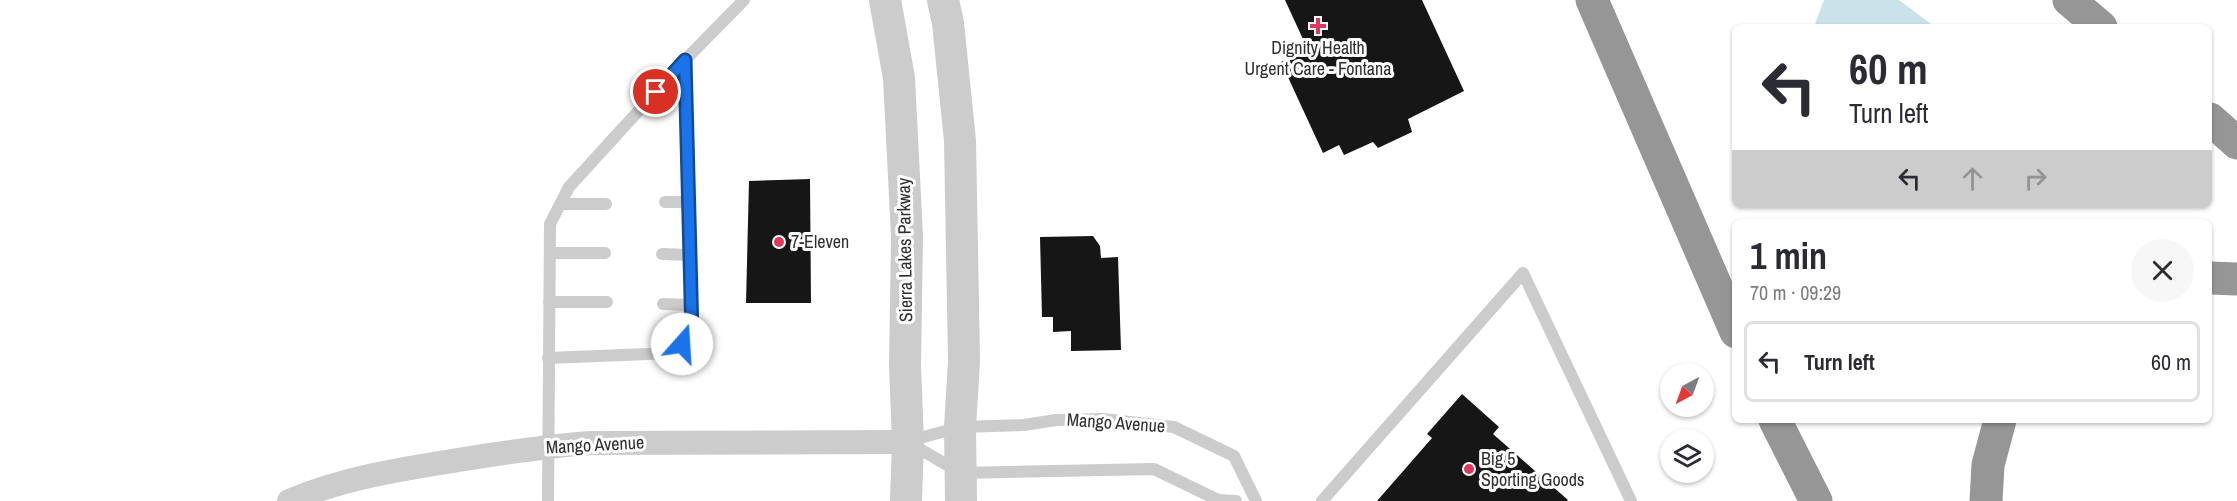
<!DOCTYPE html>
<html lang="en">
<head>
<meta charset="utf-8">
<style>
	body { margin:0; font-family:"Archivo Narrow",sans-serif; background:#f7f7f7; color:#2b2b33; height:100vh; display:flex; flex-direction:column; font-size:22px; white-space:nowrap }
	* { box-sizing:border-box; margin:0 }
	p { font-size:20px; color:#7c7c81 }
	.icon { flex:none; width:33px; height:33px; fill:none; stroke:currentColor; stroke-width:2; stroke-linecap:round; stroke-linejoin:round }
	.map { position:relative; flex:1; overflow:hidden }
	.panel { position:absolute; left:1732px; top:219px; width:480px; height:204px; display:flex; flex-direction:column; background:#fff; border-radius:9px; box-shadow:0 2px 4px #0004 }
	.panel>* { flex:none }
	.top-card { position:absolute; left:1732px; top:24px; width:480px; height:183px; border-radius:9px; box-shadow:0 2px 4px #0004; background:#fff; color:#2b2b33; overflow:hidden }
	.needle { width:39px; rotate:221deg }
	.buttons { position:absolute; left:1660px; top:363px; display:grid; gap:12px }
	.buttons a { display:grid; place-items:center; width:54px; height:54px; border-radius:50%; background:#fff; box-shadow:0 2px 4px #0004; font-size:30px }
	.pin { position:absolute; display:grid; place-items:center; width:51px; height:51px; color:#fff; margin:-26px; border:3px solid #fff; border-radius:50%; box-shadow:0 2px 6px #0007 }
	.me { position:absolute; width:66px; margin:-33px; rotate:19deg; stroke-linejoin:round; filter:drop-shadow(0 0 4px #0008) }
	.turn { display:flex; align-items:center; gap:21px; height:126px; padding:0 18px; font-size:27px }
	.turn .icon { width:78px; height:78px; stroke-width:2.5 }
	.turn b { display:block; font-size:42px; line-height:51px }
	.lanes { display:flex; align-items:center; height:57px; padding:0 18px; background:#0003; justify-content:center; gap:30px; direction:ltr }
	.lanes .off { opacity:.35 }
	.round { display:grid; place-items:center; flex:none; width:63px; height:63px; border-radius:32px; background:#f7f7f7 }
	.summary { display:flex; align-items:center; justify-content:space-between; height:102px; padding:0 18px }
	h1 { font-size:36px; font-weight:700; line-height:45px }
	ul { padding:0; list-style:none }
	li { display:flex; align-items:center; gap:18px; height:81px; margin:0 12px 9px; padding:0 6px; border:3px solid #e1e1e2; border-radius:9px }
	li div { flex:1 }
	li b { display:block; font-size:22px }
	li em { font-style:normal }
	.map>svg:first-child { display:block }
	.water { fill:#cae2ea }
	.building { fill:#161616 }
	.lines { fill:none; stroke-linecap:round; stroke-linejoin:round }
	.service { stroke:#ccc; stroke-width:12 }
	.minor { stroke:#ccc; stroke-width:24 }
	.tertiary { stroke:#ccc; stroke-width:32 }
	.motorway { stroke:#969696; stroke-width:33 }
	.route-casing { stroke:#114b97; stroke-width:15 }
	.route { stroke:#1a73e8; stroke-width:10 }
	.poi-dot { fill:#df375a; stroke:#fff; stroke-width:2 }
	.labels { text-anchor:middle; stroke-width:6; stroke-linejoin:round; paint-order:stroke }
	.poi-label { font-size:18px; fill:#2f2f2f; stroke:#fff; text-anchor:start }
	.street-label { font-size:18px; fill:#2f2f2f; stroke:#fff }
</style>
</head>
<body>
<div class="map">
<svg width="2237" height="501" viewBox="0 0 2237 501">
	<rect width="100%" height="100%" fill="#fff"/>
	<path class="water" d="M 1824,0 L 1899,0 L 1935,27 L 1814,27 Z"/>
	<path class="building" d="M 1285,0 L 1422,0 L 1464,91 L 1408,119 L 1412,132 L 1378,148 L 1373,142 L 1344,155 L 1339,145 L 1323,153 L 1281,62 L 1308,50 Z
		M 810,179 L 811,303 L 746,303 L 749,181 Z
		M 1093,236 L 1100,246 L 1101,258 L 1118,257 L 1121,350 L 1071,351 L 1071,331 L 1053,332 L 1053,317 L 1042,317 L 1040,237 Z
		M 1462,394 L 1499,427 L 1493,434 L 1568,500 L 1567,501 L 1377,501 L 1432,438 L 1427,434 Z"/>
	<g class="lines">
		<path class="service" d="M 665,202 L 689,202
			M 560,204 L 606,204
			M 550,253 L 605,253
			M 662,254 L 690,255
			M 549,302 L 607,302
			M 663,304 L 691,305
			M 548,358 L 673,353 L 692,335 L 685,60
			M 909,441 L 960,427 L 1024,425 L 1056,420 L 1103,419 L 1174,427 L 1234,456 L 1256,501
			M 911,444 L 961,473 L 1154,469 L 1218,500 L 1236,501
			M 548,501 L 550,224 L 569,187 L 685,60 L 744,0
			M 1322,501 L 1523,273 L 1631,501"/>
		<path class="minor" d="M 289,501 C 343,478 401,469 458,460 C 503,453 546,446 591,443 L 908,442"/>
		<path class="tertiary" d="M 885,0 L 899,78 L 907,236 L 905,365 L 908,442 L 906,501
			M 943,0 L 948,23 L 960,141 L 964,361 L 960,427 L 961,501"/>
		<path class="motorway" d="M 1592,0 L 1736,332
			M 2069,0 L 2101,27
			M 2210,119 L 2237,143
			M 2210,278 L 2237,279
			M 1775,420 L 1816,501
			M 1986,501 L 1988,465 L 2000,420"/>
	</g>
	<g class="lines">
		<defs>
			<path id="route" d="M 656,92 L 685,60 L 692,335 L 682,344"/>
		</defs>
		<use href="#route" class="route-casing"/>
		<use href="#route" class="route"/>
	</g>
	<g class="poi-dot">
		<path d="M1315 17h6v6h6v6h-6v6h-6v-6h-6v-6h6z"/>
		<circle cx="779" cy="242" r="6"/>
		<circle cx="1469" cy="469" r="6"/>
	</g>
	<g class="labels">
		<g class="poi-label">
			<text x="1318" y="54" text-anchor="middle">Dignity Health<tspan x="1318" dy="21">Urgent Care - Fontana</tspan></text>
			<text x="791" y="248">7-Eleven</text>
			<text x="1481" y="465">Big 5<tspan x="1481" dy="21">Sporting Goods</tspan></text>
		</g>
		<g class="street-label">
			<text transform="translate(905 250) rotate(-91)" y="6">Sierra Lakes Parkway</text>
			<text transform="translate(1116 423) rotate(4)" y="6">Mango Avenue</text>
			<text transform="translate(595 445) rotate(-3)" y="6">Mango Avenue</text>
		</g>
	</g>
</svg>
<div class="buttons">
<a><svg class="needle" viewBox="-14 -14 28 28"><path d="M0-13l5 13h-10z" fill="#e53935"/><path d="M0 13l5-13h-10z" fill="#7c7c81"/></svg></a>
<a><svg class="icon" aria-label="layers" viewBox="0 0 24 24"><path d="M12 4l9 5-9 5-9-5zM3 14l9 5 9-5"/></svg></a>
</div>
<div class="pin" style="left:656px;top:92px;background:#d93025"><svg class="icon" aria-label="arrive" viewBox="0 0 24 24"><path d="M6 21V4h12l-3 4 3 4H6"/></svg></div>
<svg class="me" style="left:682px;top:344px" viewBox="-20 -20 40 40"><circle r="19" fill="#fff"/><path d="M0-13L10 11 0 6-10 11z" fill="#1a73e8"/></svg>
<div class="top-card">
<div class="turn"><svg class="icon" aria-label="left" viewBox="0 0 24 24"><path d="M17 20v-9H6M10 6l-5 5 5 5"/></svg><div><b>60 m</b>Turn left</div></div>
<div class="lanes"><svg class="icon" aria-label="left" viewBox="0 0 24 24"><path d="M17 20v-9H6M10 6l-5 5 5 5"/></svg><svg class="icon off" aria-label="ahead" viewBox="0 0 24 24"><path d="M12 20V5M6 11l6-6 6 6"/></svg><svg class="icon off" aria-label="right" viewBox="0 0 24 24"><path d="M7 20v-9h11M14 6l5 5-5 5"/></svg></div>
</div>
<section class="panel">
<div class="summary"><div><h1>1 min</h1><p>70 m · 09:29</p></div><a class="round"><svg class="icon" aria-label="close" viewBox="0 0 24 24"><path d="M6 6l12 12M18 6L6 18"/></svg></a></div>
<ul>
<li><svg class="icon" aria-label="left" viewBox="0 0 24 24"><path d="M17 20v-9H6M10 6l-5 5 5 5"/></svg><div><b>Turn left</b></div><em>60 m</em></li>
</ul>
</section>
</div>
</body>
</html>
